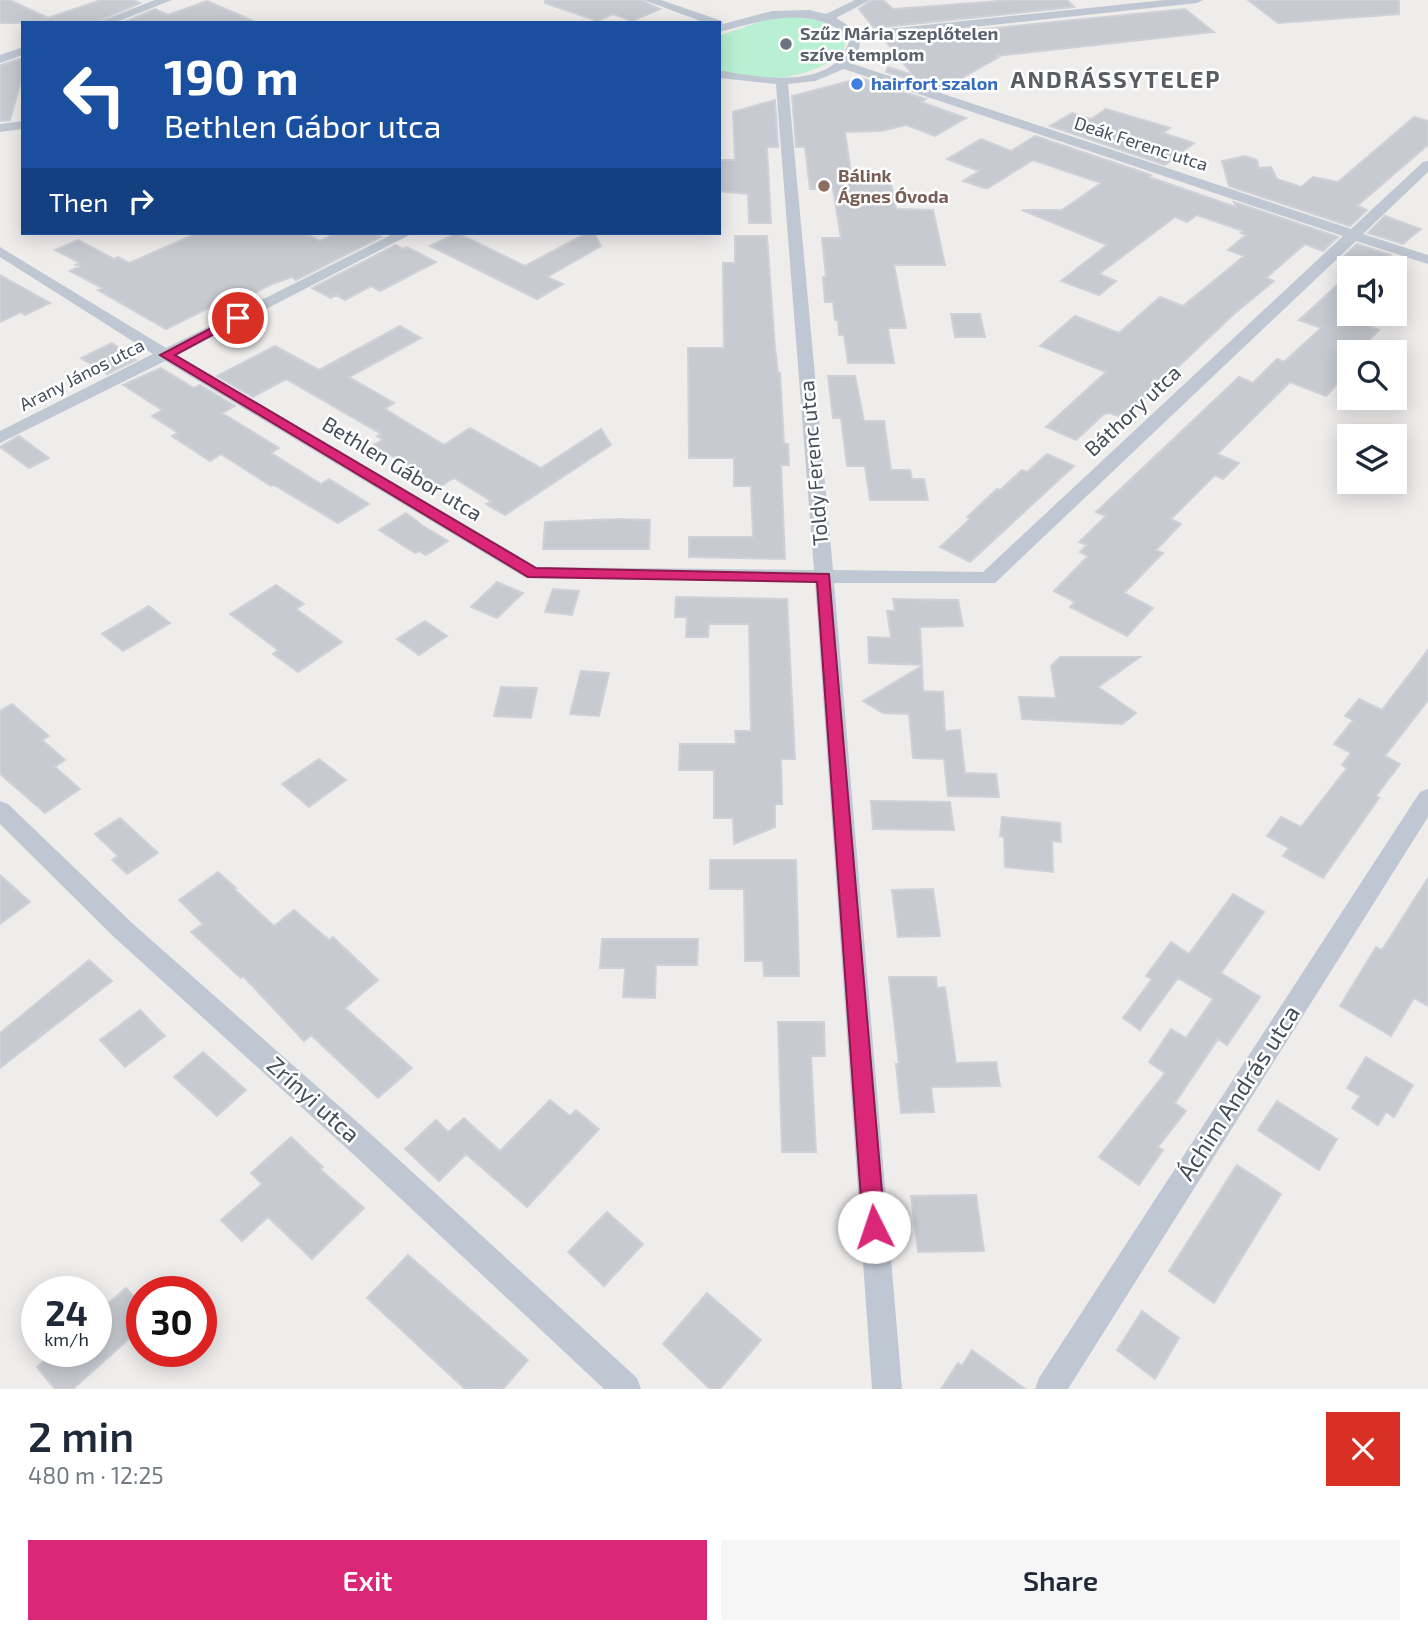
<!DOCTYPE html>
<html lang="en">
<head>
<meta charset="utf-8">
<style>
	body { margin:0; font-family:"Exo 2",sans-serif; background:#f6f6f7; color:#1f2937; height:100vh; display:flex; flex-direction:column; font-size:26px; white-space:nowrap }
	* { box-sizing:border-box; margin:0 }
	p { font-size:23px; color:#747a83 }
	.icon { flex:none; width:38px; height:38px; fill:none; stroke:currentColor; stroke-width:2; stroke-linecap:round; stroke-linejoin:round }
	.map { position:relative; height:1389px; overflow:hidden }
	.panel { display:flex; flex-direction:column; background:#fff; flex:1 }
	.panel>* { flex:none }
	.hud { position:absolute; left:21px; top:21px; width:700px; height:214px; border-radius:0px; box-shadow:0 4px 18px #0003; background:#1a4fa0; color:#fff; overflow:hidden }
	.fabs { position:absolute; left:1337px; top:256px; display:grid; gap:14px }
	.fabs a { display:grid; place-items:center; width:70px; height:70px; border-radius:0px; background:#fff; box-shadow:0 4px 18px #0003; font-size:35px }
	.speed { position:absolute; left:21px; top:1276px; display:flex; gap:14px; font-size:35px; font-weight:700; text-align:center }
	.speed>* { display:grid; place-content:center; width:91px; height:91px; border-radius:50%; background:#fff; box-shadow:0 4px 18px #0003; line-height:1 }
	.speed small { font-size:18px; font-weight:400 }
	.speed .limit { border:10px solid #d22; background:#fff; color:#111 }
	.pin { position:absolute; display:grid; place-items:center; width:60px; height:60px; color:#fff; margin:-30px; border:4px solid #fff; border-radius:50%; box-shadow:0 2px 7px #0007 }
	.me { position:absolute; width:77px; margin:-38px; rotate:356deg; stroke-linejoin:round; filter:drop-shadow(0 0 5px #0008) }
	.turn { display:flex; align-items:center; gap:24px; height:147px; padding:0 28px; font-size:32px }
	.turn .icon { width:91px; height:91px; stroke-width:2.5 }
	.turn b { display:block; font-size:49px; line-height:60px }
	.then { display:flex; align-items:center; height:66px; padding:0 28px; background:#0003; gap:14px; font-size:26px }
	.round { display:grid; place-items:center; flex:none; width:74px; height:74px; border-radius:0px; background:#f6f6f7 }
	.overview { display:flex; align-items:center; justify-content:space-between; height:119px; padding:0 28px }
	h1 { font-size:42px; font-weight:600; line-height:52px }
	.primary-button { display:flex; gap:14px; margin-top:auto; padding:14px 28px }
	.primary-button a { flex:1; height:80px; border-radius:0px; background:#db2777; color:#fff; font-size:28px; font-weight:600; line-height:80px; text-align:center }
	.primary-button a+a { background:#f6f6f7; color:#1f2937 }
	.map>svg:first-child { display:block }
	.green { fill:#b9efd3 }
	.building { fill:#c8cad2; stroke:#d0d1d8; stroke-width:2 }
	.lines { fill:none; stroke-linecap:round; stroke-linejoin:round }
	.minor { fill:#bfc7d2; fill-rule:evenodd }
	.route { fill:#db2777; stroke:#8e194d; stroke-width:2 }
	.worship-dot { fill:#6b7280; stroke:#fff; stroke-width:2.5 }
	.shop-dot { fill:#3f7fe0; stroke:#fff; stroke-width:2.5 }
	.education-dot { fill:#8d6e63; stroke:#fff; stroke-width:2.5 }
	.labels { text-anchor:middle; stroke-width:5; stroke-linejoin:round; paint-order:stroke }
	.far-worship-label { font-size:18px; font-weight:bold; fill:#5b616d; stroke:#fff; text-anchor:start }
	.far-shop-label { font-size:18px; font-weight:bold; fill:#366cbe; stroke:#fff; text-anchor:start }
	.far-street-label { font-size:18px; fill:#444d5a; stroke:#fff }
	.far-education-label { font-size:18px; font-weight:bold; fill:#785e54; stroke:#fff; text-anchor:start }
	.street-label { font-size:21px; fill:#444d5a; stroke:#fff }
	.far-district-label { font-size:23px; font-weight:bold; letter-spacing:2px; fill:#595c61; stroke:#fff }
	.near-street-label { font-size:24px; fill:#444d5a; stroke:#fff }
</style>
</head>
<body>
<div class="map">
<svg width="1428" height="1389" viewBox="0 0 1428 1389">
	<rect width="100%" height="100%" fill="#efecec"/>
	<path class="green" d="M 791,16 C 814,18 834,21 845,44 L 843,54 C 807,79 760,86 719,69 L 719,36 L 770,18 Z"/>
	<path class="building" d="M 0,0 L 10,0 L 48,18 L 101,0 L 133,0 L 140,3 L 94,23 L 0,23 Z
		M 545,0 L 641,0 L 660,9 L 632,21 L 613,14 L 597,21 L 545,3 Z
		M 872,0 L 883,0 L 893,9 L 1013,0 L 1067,0 L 1074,7 L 874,28 L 859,9 Z
		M 1248,0 L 1399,0 L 1399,14 L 1278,23 Z
		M 207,1 L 258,23 L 122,23 L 155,9 L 168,15 Z
		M 1185,9 L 1214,32 L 996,56 L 999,57 L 941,90 L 886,72 L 888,67 L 913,75 L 884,39 Z
		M 23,58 L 23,84 L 20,85 L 10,120 L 0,121 L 0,65 Z
		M 861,78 L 926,99 L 921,102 L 966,118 L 935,136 L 906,125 L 881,131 L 845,132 L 851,173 L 889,173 L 896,209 L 933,210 L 945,265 L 894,265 L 906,328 L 888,328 L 894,363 L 848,363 L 844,335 L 839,335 L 838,320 L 835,320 L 833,302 L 825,302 L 823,277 L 826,277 L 822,238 L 841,238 L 833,189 L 810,189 L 805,147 L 796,147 L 792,96 Z
		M 775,100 L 778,147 L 767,147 L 771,223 L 749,223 L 748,194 L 719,191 L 719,160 L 735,160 L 733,112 Z
		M 1106,109 L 1170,128 L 1163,133 L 1194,143 L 1165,165 L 1050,126 L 1072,113 L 1091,119 Z
		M 1414,117 L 1428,121 L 1428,145 L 1357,206 L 1367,210 L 1350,226 L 1229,186 L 1222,161 L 1245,156 L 1257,160 L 1259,168 L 1271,167 L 1277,179 L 1301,187 L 1313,177 L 1338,182 Z
		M 1035,136 L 1151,175 L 1149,177 L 1236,207 L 1234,202 L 1338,237 L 1323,251 L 1305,244 L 1266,278 L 1274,281 L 1234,314 L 1124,418 L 1110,413 L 1104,414 L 1076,440 L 1046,427 L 1106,372 L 1040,346 L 1075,316 L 1119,333 L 1160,297 L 1183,306 L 1244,256 L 1228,250 L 1246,235 L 1241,233 L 1243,231 L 1197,215 L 1187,222 L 1175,217 L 1099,274 L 1116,281 L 1099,295 L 1061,281 L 1107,245 L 1022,210 L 1062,210 L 1101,183 L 1033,160 L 988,188 L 984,188 L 963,181 L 979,171 L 947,159 L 981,139 L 1011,151 Z
		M 1385,216 L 1421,229 L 1403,244 L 1368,233 Z
		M 198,233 L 304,233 L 320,241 L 337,233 L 372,233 L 381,237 L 296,280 L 292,277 L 272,284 L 227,307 L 219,303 L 166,329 L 98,290 L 102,288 L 70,271 L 80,266 L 76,265 L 80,263 L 55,250 L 78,240 L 114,259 L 118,257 L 129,263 Z
		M 457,233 L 525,266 L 587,233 L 594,233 L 601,246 L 547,277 L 563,284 L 537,299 L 430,246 Z
		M 735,236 L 767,236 L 775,348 L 778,373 L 780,373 L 784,444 L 788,444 L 789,465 L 781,465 L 785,559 L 689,557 L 689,537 L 753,537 L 751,486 L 734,486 L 734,458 L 689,458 L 688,348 L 724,348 L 723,263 L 735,263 Z
		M 1357,244 L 1391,255 L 1377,268 L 1342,258 Z
		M 396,245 L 403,249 L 407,247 L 436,262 L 380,291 L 371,286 L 345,300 L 336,295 L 331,298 L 312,288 Z
		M 1349,274 L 1349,319 L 1379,330 L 1357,352 L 1349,352 L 1349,371 L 1326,396 L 1290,382 L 1217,454 L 1239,463 L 1223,479 L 1215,475 L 1171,519 L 1181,524 L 1156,550 L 1163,553 L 1124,593 L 1153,608 L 1127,636 L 1070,607 L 1075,602 L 1054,591 L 1088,556 L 1080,552 L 1087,545 L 1079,542 L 1106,516 L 1096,512 L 1239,377 L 1253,383 L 1277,359 L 1284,362 L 1321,328 L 1299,320 Z
		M 0,275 L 50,303 L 25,315 L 21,312 L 0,322 Z
		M 951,314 L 980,314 L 985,337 L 955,337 Z
		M 400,326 L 421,338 L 349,377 L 394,403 L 385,409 L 444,445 L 470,428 L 541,468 L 601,429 L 611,445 L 505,515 L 486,504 L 491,501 L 454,478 L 438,488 L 402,466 L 406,464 L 373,445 L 383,440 L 377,436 L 381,434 L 286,379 L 253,397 L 217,376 L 275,346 L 319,370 Z
		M 112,343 L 136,360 L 107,374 L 81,358 Z
		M 161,368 L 194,388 L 200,385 L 235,406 L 222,413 L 279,448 L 271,453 L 321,484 L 329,479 L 369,504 L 338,523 L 274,485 L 271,486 L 221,454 L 210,461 L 172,436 L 178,433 L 152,416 L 162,410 L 123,385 Z
		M 828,376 L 855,376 L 864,421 L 884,421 L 891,470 L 910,470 L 912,479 L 924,479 L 928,500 L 870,500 L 865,466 L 847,466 L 841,418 L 833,418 Z
		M 19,436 L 45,455 L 49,458 L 29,468 L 0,447 Z
		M 1047,454 L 1074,466 L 970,562 L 940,547 L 970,519 L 967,517 L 997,489 L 1000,490 L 1022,470 L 1027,472 Z
		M 406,513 L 423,526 L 448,541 L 426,555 L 419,551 L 415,553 L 379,530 Z
		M 618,519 L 650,520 L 649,549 L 543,549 L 545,522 Z
		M 497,582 L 523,593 L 497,618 L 471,607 Z
		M 276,585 L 304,604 L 296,609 L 342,642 L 298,672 L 273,654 L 278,650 L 230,614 Z
		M 553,589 L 579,591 L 572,615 L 545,612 Z
		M 676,597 L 787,599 L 795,759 L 781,759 L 782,804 L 775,804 L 775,827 L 734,844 L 733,818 L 714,818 L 714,770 L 679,770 L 680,744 L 736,744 L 735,731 L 751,731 L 749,624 L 709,624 L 708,637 L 686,637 L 687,617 L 675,617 Z
		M 893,599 L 958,600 L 963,626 L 920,627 L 922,665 L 869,663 L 868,637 L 891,638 L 887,611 L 895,611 Z
		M 149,606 L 170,623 L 123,651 L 102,634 Z
		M 425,621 L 447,636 L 419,655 L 397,639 Z
		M 1428,650 L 1428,700 L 1385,756 L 1400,764 L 1376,796 L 1379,798 L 1323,878 L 1283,856 L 1289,848 L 1267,836 L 1281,817 L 1301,827 L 1347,768 L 1342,765 L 1351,753 L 1334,744 L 1353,720 L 1345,716 L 1359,699 L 1382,710 Z
		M 1060,657 L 1140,657 L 1098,687 L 1136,713 L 1122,724 L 1022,719 L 1019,697 L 1056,698 L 1051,666 Z
		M 922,666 L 923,691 L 943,692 L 945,731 L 960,730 L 965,773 L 996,774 L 999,797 L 948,796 L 944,759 L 913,758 L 909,714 L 883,713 L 863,701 Z
		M 581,671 L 609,673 L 599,716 L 570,714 Z
		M 501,687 L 537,688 L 531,718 L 494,716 Z
		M 12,704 L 49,736 L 42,740 L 65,760 L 55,767 L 80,789 L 45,813 L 0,774 L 0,711 Z
		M 319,759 L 346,780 L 309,807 L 282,784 Z
		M 871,801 L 950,802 L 954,830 L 873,829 Z
		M 1002,817 L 1060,823 L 1061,842 L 1052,841 L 1053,872 L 1005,867 L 1004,837 L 1000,836 Z
		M 120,818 L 158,853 L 127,874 L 112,860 L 118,856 L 95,834 Z
		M 710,860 L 796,860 L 799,976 L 764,976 L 763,961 L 745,961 L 744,889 L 710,889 Z
		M 218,872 L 236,888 L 234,889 L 274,926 L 294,910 L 329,940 L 333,937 L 378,980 L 345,1008 L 412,1068 L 378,1098 L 311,1035 L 304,1041 L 243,976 L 241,978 L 191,932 L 203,924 L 179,900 Z
		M 0,875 L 30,902 L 0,924 Z
		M 1428,878 L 1428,1006 L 1414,998 L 1391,1036 L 1340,1006 L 1376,947 L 1382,950 Z
		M 933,889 L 940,936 L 898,937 L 892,890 Z
		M 1233,894 L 1264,912 L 1221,973 L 1260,997 L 1227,1045 L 1218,1039 L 1175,1103 L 1186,1111 L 1158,1147 L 1163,1150 L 1139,1185 L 1099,1157 L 1165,1073 L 1149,1062 L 1171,1029 L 1186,1038 L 1213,999 L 1178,978 L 1140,1030 L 1123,1018 L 1152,979 L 1146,976 L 1171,942 L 1189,954 Z
		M 602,939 L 698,939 L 697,965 L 656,965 L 655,998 L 623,997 L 625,968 L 600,968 Z
		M 89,960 L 112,981 L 0,1068 L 0,1033 Z
		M 889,977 L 936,977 L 937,988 L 945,987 L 956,1063 L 996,1062 L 1000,1086 L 931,1087 L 934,1112 L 901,1113 L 896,1064 L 899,1064 Z
		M 140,1010 L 165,1036 L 125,1067 L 100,1040 Z
		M 778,1022 L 824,1022 L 825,1056 L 811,1056 L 816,1152 L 782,1152 Z
		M 203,1052 L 246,1090 L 217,1116 L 174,1077 Z
		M 1366,1057 L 1413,1085 L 1394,1117 L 1386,1112 L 1378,1125 L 1352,1108 L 1360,1096 L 1347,1088 Z
		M 550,1100 L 570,1116 L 576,1110 L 599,1129 L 527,1207 L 466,1154 L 439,1181 L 405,1149 L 436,1120 L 448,1132 L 464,1118 L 500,1151 Z
		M 1277,1101 L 1337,1139 L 1319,1170 L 1258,1130 Z
		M 291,1137 L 323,1167 L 320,1169 L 364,1208 L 312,1259 L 268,1217 L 242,1241 L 221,1220 L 262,1184 L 251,1173 Z
		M 1237,1165 L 1281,1194 L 1214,1303 L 1169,1271 Z
		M 976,1195 L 984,1251 L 918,1252 L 911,1196 Z
		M 607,1212 L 643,1244 L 604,1286 L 568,1252 Z
		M 408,1255 L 528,1360 L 503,1389 L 465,1389 L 367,1298 Z
		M 126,1288 L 142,1306 L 142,1327 L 73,1389 L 55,1389 L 37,1367 L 55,1351 L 96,1351 L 96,1314 Z
		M 707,1293 L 761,1340 L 720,1389 L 710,1389 L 663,1344 Z
		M 1142,1311 L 1179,1338 L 1155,1379 L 1117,1350 Z
		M 972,1350 L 1025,1389 L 941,1389 L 958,1363 L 962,1366 Z"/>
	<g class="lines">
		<path class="minor" d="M 155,0 L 172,0 L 114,23 L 96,23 Z
			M 644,0 L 661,0 L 722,21 L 723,24 L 772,11 L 809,10 L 826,14 L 855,0 L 870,0 L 836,18 L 859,32 L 1165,0 L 1203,0 L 1197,3 L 861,39 L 858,52 L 850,63 L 1351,229 L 1423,162 L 1428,161 L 1428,172 L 1363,234 L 1428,255 L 1428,264 L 1356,241 L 995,583 L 834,583 L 902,1389 L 872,1389 L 815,582 L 526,578 L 165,361 L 0,443 L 0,431 L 153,354 L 0,257 L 0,247 L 166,348 L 395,233 L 413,233 L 177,355 L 537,567 L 814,570 L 776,84 L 719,78 L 719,70 C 759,78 839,92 850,37 C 809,4 765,20 719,32 L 719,23 L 706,23 ZM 844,69 L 1343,236 L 983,572 L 833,570 L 788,84 L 815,81 Z
			M 23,47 L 23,55 L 0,63 L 0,55 Z
			M 23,121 L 23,129 L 0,132 L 0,124 Z
			M 1428,789 L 1428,817 L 1068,1389 L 1035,1389 L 1039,1378 L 1420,792 Z
			M 0,801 L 8,804 L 132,923 L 373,1136 L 637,1378 L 641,1389 L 604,1389 L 353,1154 L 114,937 L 0,824 Z"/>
	</g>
	<path class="route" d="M 234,316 L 244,318 L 175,355 L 536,568 L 829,574 L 885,1227 L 882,1234 L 874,1237 L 866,1234 L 863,1227 L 817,582 L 528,577 L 160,355 Z"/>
	<circle class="worship-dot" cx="786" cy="44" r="7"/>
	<circle class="shop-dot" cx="857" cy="84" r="7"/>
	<circle class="education-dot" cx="824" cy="186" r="7"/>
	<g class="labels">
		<g class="far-worship-label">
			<text x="800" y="40">Szűz Mária szeplőtelen<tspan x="800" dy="21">szíve templom</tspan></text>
		</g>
		<g class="far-shop-label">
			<text x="871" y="90">hairfort szalon</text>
		</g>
		<g class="far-street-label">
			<text transform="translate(1141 144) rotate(18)" y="6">Deák Ferenc utca</text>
			<text transform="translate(82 375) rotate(-27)" y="6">Arany János utca</text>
		</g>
		<g class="far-education-label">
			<text x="838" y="182">Bálink<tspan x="838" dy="21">Ágnes Óvoda</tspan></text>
		</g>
		<g class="street-label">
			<text transform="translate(1133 411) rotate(-43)" y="7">Báthory utca</text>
			<text transform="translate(814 463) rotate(-95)" y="7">Toldy Ferenc utca</text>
			<text transform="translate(402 469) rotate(31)" y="7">Bethlen Gábor utca</text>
		</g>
		<g class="far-district-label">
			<text x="1116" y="88">ANDRÁSSYTELEP</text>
		</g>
		<g class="near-street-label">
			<text transform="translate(1239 1093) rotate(-57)" y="8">Áchim András utca</text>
			<text transform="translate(313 1100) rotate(42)" y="8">Zrínyi utca</text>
		</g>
	</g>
</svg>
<div class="fabs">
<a><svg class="icon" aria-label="sound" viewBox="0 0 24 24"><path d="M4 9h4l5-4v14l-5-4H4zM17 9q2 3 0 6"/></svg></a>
<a><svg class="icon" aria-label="search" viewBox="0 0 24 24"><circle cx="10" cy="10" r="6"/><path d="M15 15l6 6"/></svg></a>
<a><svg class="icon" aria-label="layers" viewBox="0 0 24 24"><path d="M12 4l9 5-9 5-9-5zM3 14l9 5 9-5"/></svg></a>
</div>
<div class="speed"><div>24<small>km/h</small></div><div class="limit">30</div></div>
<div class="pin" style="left:238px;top:318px;background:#d93025"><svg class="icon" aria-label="arrive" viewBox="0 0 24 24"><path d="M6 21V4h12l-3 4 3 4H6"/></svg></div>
<svg class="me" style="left:874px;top:1227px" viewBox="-20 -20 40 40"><circle r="19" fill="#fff"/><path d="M0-13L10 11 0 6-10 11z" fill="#db2777"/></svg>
<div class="hud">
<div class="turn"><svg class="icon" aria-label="left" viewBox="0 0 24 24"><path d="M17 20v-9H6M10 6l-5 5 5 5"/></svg><div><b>190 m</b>Bethlen Gábor utca</div></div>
<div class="then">Then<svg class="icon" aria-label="right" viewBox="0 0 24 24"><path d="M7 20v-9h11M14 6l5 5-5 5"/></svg></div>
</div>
</div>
<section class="panel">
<div class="overview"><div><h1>2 min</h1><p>480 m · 12:25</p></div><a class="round" style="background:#d93025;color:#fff"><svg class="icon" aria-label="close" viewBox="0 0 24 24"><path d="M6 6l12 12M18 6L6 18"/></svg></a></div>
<div class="primary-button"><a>Exit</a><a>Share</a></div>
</section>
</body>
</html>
